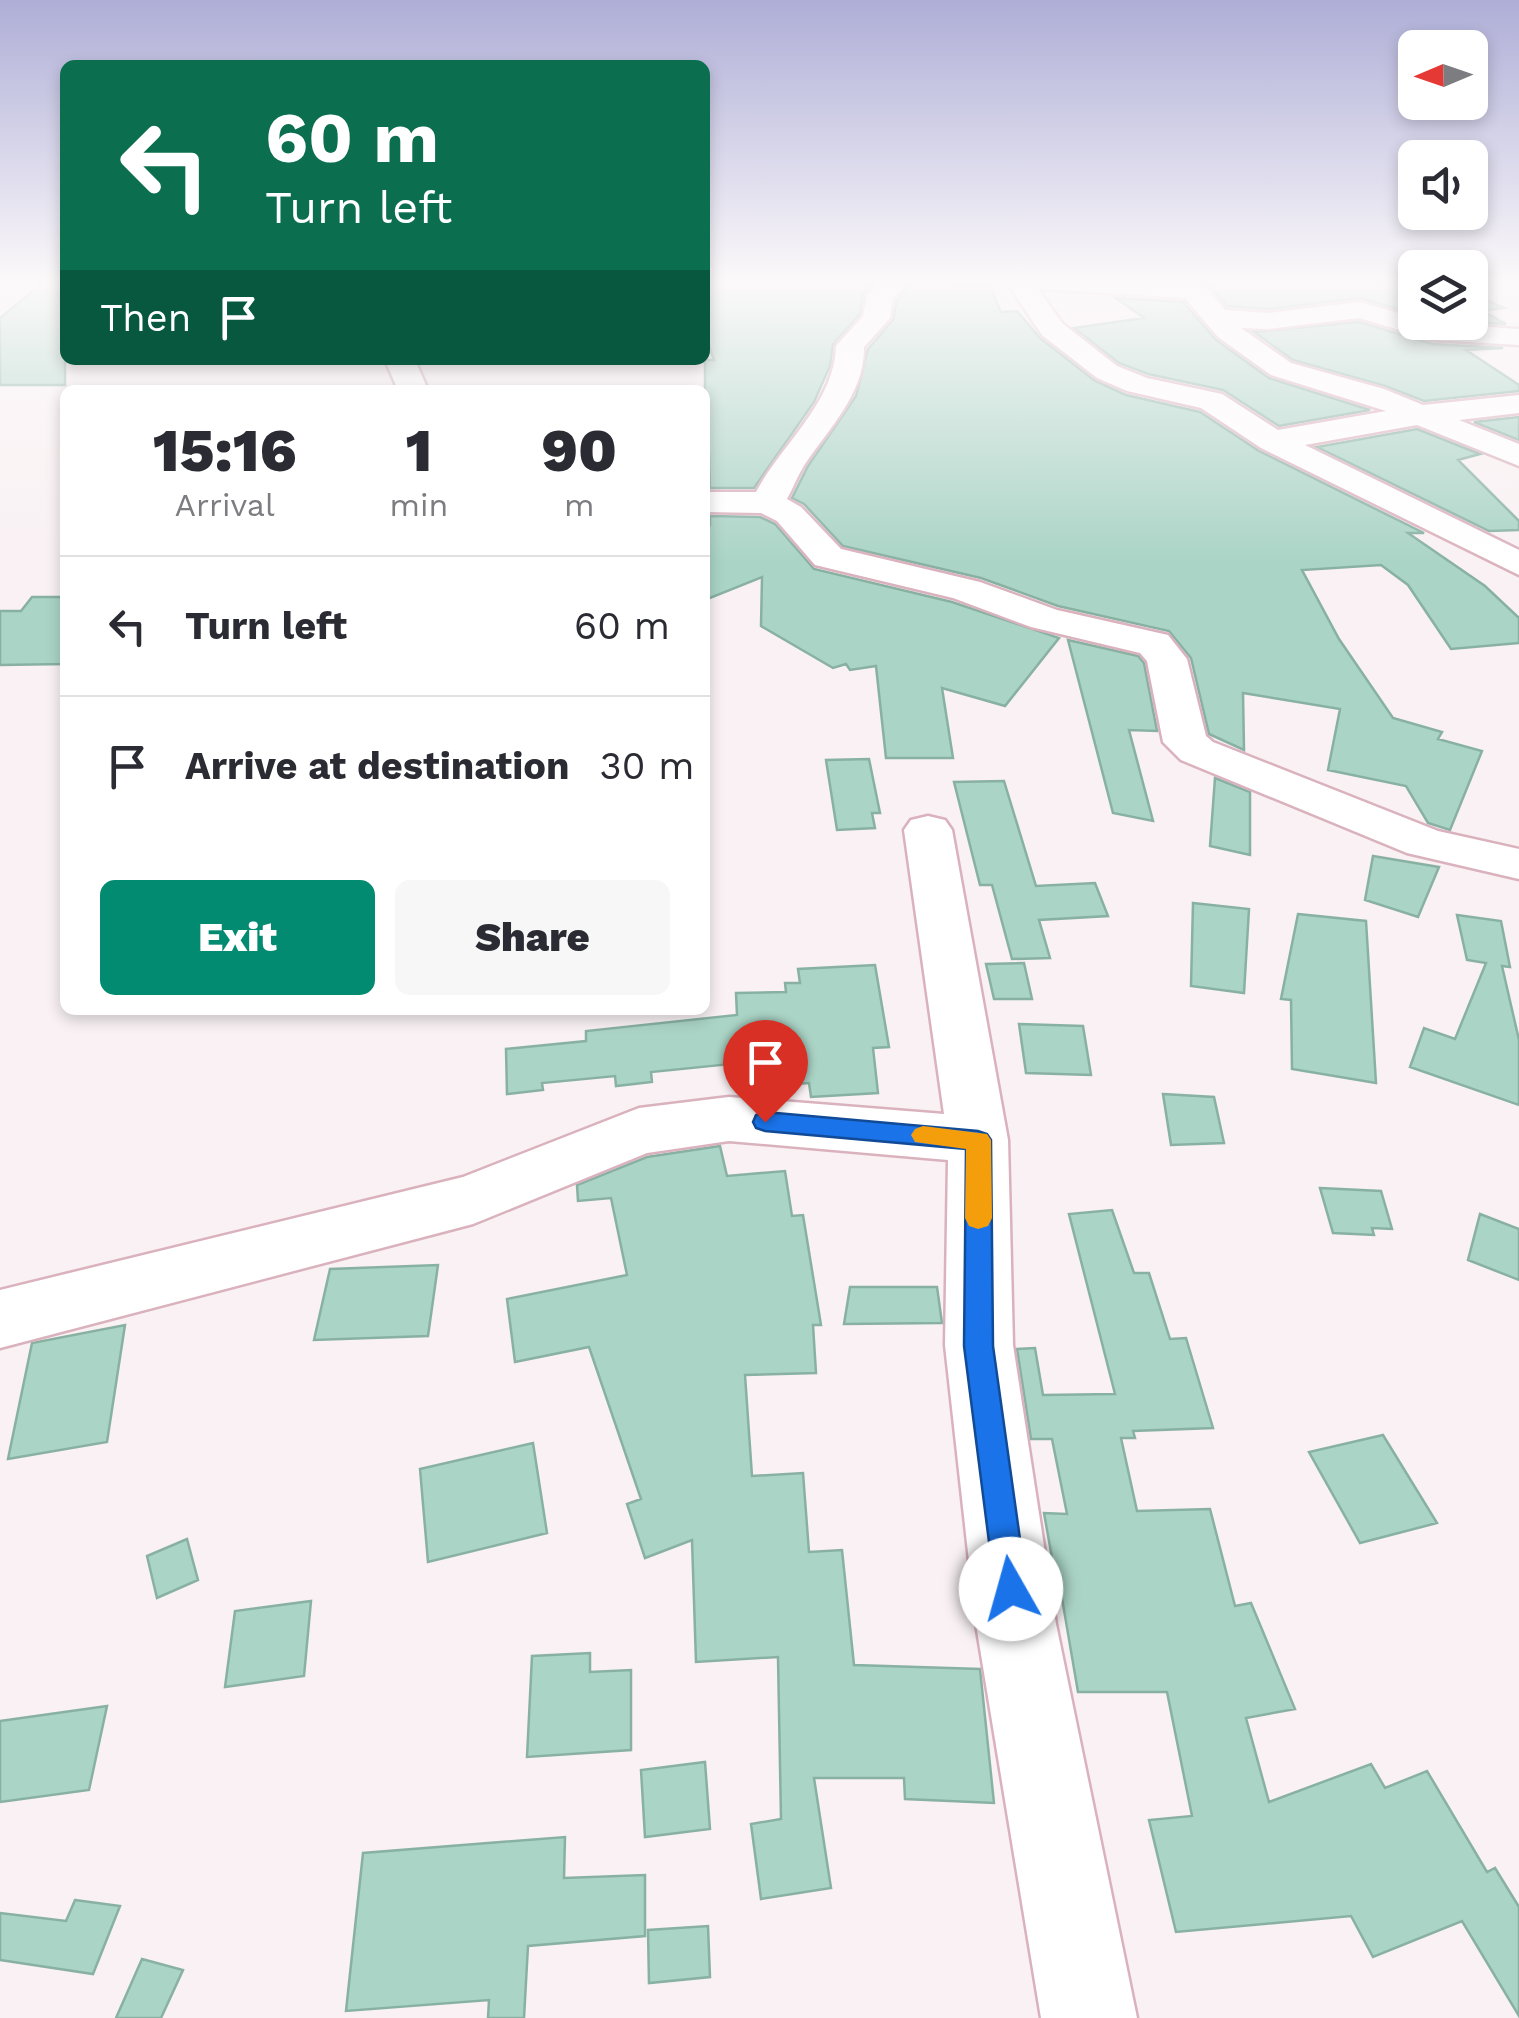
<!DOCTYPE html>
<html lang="en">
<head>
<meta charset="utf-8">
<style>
	body { margin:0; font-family:"Work Sans",sans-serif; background:#f7f7f7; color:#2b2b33; height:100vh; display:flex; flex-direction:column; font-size:38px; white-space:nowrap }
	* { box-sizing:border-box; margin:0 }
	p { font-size:32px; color:#7c7c81 }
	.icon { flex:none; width:55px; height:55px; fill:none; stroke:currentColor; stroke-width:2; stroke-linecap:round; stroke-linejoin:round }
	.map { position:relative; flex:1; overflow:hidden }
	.drawer { position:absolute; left:60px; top:385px; width:650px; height:630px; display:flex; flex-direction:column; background:#fff; border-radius:15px; box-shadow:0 5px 15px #0003 }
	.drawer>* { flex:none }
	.banner { position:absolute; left:60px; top:60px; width:650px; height:305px; border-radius:15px; box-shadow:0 5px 15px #0003; background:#0b6e4f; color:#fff; overflow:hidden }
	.needle { width:65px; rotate:268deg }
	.controls { position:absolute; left:1398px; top:30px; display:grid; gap:20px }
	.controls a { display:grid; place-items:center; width:90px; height:90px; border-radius:15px; background:#fff; box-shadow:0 5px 15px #0003; font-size:50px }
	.pin { position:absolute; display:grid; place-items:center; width:85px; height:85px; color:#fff; margin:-102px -42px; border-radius:50% 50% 50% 0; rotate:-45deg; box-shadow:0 0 10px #0007 }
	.pin .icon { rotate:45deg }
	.me { position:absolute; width:110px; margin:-55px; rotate:353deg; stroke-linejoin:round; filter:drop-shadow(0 0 8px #0008) }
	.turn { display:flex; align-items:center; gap:35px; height:210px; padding:0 40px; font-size:45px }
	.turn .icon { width:130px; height:130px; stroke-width:2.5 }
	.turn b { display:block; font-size:70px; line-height:85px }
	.then { display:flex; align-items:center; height:95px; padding:0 40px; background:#0003; gap:20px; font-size:38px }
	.eta { display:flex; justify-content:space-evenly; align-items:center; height:170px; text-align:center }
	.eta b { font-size:60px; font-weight:800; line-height:70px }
	.cta { display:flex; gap:20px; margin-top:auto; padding:20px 40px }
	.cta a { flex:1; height:115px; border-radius:15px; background:#038b71; color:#fff; font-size:40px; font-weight:800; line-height:115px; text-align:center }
	.cta a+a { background:#f7f7f7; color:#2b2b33 }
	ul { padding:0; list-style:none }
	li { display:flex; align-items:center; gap:30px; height:140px; padding:0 40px; border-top:2px solid #e1e1e2 }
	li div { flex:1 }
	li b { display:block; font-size:38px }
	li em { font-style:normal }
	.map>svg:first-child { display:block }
	.building { fill:#aad4c6; stroke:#88b1a4; stroke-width:2.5 }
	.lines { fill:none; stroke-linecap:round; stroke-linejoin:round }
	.minor-casing { stroke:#dab2bd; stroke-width:5 }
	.minor { fill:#fff; fill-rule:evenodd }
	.route { fill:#1a73e8; stroke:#114b97; stroke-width:2.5 }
	.slow { fill:#f59e0b }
</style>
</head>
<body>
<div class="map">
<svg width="1519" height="2018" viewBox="0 0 1519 2018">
	<rect width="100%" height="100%" fill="#f9f1f3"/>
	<path class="building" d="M 46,280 L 65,280 L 65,385 L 0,385 L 0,318 Z
		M 705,280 L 877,280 L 863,294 L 860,314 L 833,344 L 830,366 L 814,402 L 754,488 L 710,488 L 709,454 L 705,453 L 705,360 L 714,360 L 705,334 Z
		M 915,280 L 957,280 L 957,286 L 990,286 L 1001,312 L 1017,311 L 1040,338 L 1095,381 L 1126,395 L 1200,412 L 1259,451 L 1424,533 L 1408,533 L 1485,586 L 1519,618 L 1519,643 L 1451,649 L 1408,585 L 1381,565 L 1302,570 L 1339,639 L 1393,718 L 1442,732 L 1438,739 L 1482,751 L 1450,830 L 1428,823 L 1406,786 L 1328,770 L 1340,709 L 1243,693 L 1244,750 L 1209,734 L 1191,658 L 1169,631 L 1058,606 L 981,578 L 843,546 L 804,504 L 792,498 L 808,466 L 856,396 L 868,349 L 893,320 L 897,300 Z
		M 1197,280 L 1415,280 L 1415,314 L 1360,298 L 1268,309 L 1227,306 L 1210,286 Z
		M 1470,293 L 1504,308 L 1483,311 L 1506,324 L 1470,322 Z
		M 1116,298 L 1183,302 L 1216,340 L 1269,378 L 1370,410 L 1279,426 L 1223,390 L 1148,374 L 1119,363 L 1074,328 L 1144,318 Z
		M 1359,322 L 1432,344 L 1503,348 L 1466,350 L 1519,385 L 1519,391 L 1424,401 L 1385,386 L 1293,360 L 1254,332 Z
		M 1519,417 L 1519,440 L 1474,422 Z
		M 1417,429 L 1480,454 L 1458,460 L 1519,521 L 1519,530 L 1489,531 L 1317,447 Z
		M 710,516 L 760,517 L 775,524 L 814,569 L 952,602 L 1059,638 L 1005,706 L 942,688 L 953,758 L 886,758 L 876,666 L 850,670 L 846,664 L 833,668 L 761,626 L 762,577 L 705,600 L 705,524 L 710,525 Z
		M 32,597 L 65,597 L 65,664 L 0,665 L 0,611 L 21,611 Z
		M 1068,640 L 1138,656 L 1144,663 L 1157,731 L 1129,730 L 1153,821 L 1113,813 Z
		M 869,759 L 880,813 L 872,813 L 875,828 L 837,830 L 826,760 Z
		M 1215,778 L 1250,792 L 1250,855 L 1210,846 Z
		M 1004,781 L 1036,886 L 1095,883 L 1108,916 L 1039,920 L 1050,958 L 1012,959 L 992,885 L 980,885 L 954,782 Z
		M 1373,856 L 1439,867 L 1418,917 L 1365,900 Z
		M 1193,903 L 1249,909 L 1244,993 L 1191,986 Z
		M 1298,914 L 1366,921 L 1376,1083 L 1292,1069 L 1291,1000 L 1281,999 Z
		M 1457,915 L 1501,921 L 1510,967 L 1502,966 L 1519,1040 L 1519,1105 L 1410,1067 L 1424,1028 L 1455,1039 L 1486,963 L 1467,960 Z
		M 1024,963 L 1032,999 L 994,999 L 986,964 Z
		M 875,965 L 889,1047 L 873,1048 L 878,1093 L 811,1097 L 809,1083 L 744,1088 L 740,1063 L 651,1072 L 652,1082 L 616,1086 L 615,1076 L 542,1083 L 543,1090 L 507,1094 L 506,1049 L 586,1041 L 586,1031 L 737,1015 L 736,993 L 786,992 L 785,983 L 800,983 L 798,969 Z
		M 1019,1024 L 1083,1026 L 1091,1075 L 1026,1073 Z
		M 1163,1094 L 1214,1097 L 1224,1143 L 1171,1145 Z
		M 720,1146 L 727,1176 L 785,1171 L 792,1216 L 803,1215 L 821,1325 L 813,1325 L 816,1373 L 745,1375 L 752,1476 L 803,1473 L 809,1552 L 842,1550 L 854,1665 L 980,1669 L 994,1803 L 905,1799 L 904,1778 L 814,1778 L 831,1888 L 761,1899 L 751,1824 L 781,1819 L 778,1657 L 696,1662 L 692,1540 L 645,1558 L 627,1504 L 641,1499 L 589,1347 L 515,1362 L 507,1299 L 627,1275 L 611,1198 L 578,1201 L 577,1185 L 647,1157 Z
		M 1320,1188 L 1381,1191 L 1392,1229 L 1372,1228 L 1374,1235 L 1333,1233 Z
		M 1112,1210 L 1134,1273 L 1149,1273 L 1170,1339 L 1186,1338 L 1213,1428 L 1133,1431 L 1135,1438 L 1121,1438 L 1137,1511 L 1210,1509 L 1235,1606 L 1251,1603 L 1295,1709 L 1246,1718 L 1269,1802 L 1371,1764 L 1385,1788 L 1427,1771 L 1487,1872 L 1495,1868 L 1519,1907 L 1519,2016 L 1462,1921 L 1373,1957 L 1351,1916 L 1176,1932 L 1149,1820 L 1192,1816 L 1167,1692 L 1078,1692 L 1057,1569 L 1054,1569 L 1044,1513 L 1067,1514 L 1052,1439 L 1031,1439 L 1017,1349 L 1035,1348 L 1043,1395 L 1115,1394 L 1069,1214 Z
		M 1480,1214 L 1519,1229 L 1519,1280 L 1468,1260 Z
		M 438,1265 L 428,1336 L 314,1340 L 330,1269 Z
		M 850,1287 L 937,1287 L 942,1323 L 844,1324 Z
		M 125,1325 L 107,1442 L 8,1459 L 32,1343 Z
		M 1383,1435 L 1437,1523 L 1360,1543 L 1309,1452 Z
		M 533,1443 L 547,1533 L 428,1562 L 420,1469 Z
		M 187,1539 L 198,1580 L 157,1598 L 147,1556 Z
		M 311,1601 L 304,1676 L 225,1687 L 235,1611 Z
		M 590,1653 L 590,1672 L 631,1670 L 631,1750 L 527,1757 L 532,1656 Z
		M 107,1706 L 89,1790 L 0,1802 L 0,1721 Z
		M 705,1762 L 710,1829 L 645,1837 L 641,1770 Z
		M 565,1837 L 564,1878 L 645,1875 L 645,1936 L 528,1946 L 524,2018 L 488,2018 L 489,2000 L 346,2011 L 363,1853 Z
		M 75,1900 L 120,1906 L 93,1974 L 0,1960 L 0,1913 L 66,1921 Z
		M 708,1926 L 710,1977 L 649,1983 L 648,1930 Z
		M 142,1959 L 183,1970 L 161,2018 L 116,2018 Z"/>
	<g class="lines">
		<defs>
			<path id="minor" d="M 882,281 L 911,281 L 893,298 L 890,318 L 864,347 C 865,393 829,428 805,464 C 798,475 793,488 787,499 L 801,507 L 841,549 L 980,582 L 1057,610 L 1168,635 L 1187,659 L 1206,736 L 1213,742 L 1438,831 L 1519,849 L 1519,879 L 1407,853 L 1181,760 L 1163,742 L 1147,661 L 1140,653 L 1031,627 L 953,598 L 815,565 L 777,521 L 761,513 L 705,512 L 705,492 L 756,492 C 781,445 835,402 836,346 L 863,316 L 867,295 Z
				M 1006,281 L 1190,282 L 1207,288 L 1225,310 L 1268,313 L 1360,302 L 1415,318 L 1415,322 L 1519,329 L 1519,345 L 1433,340 L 1359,318 L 1268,329 L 1241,328 L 1291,363 L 1384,389 L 1423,405 L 1519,395 L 1519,413 L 1459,420 L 1519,444 L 1519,466 L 1417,425 L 1305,445 L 1519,550 L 1519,575 L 1261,448 L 1201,408 L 1127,391 L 1097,378 L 1042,335 ZM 1038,289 L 1185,298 L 1218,337 L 1271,375 L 1386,411 L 1278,430 L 1222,394 L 1147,378 L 1117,366 L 1062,323 Z
				M 385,360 L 415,360 L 428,390 L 398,390 Z
				M 928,816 L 945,820 L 952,830 L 1008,1140 L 1013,1345 L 1056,1624 L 1137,2018 L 1041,2018 L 976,1624 L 945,1345 L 948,1160 L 729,1141 L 647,1153 L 473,1224 L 0,1348 L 0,1290 L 463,1177 L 639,1108 L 729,1097 L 944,1114 L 904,830 L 911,820 Z"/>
		</defs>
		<use href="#minor" class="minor-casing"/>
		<use href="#minor" class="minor"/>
	</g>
	<linearGradient id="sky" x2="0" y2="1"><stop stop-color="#aeaed7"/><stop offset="0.5" stop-color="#fcf9fa"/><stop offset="1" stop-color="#fcf9fa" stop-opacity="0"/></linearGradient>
	<rect width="1519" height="563" fill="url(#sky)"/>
	<path class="route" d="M 765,1112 L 978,1131 L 987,1134 L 991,1140 L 993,1346 L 1027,1589 L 1022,1600 L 1011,1605 L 1000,1600 L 995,1589 L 964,1346 L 966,1149 L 765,1131 L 756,1128 L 753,1122 L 756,1115 Z"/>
	<path class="slow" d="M 923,1126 L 987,1134 L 991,1140 L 992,1218 L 988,1226 L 978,1229 L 969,1226 L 965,1218 L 966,1149 L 915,1142 L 911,1135 L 915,1129 Z"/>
</svg>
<div class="controls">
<a><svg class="needle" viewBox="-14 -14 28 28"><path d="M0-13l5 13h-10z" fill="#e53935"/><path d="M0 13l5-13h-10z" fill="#7c7c81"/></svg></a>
<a><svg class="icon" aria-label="sound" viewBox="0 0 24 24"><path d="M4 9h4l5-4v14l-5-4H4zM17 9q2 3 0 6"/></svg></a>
<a><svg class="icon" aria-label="layers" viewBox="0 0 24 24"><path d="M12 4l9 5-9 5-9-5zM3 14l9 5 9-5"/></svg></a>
</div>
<div class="pin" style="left:765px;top:1122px;background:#d93025"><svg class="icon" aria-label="arrive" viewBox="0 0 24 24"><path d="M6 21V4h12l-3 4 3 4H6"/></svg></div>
<svg class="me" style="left:1011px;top:1589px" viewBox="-20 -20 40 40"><circle r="19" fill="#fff"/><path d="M0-13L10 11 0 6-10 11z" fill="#1a73e8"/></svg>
<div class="banner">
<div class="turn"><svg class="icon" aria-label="left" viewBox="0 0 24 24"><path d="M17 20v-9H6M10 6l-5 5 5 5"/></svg><div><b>60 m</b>Turn left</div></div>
<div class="then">Then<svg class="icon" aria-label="arrive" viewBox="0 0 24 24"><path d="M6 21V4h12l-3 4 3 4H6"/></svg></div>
</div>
<section class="drawer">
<div class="eta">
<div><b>15:16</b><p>Arrival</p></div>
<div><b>1</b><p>min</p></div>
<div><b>90</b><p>m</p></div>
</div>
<ul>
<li><svg class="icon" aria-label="left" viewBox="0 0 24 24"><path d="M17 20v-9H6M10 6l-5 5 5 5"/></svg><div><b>Turn left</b></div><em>60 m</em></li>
<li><svg class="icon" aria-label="arrive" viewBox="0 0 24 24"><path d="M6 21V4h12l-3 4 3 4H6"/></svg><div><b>Arrive at destination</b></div><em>30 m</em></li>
</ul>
<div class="cta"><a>Exit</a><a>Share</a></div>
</section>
</div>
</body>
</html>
